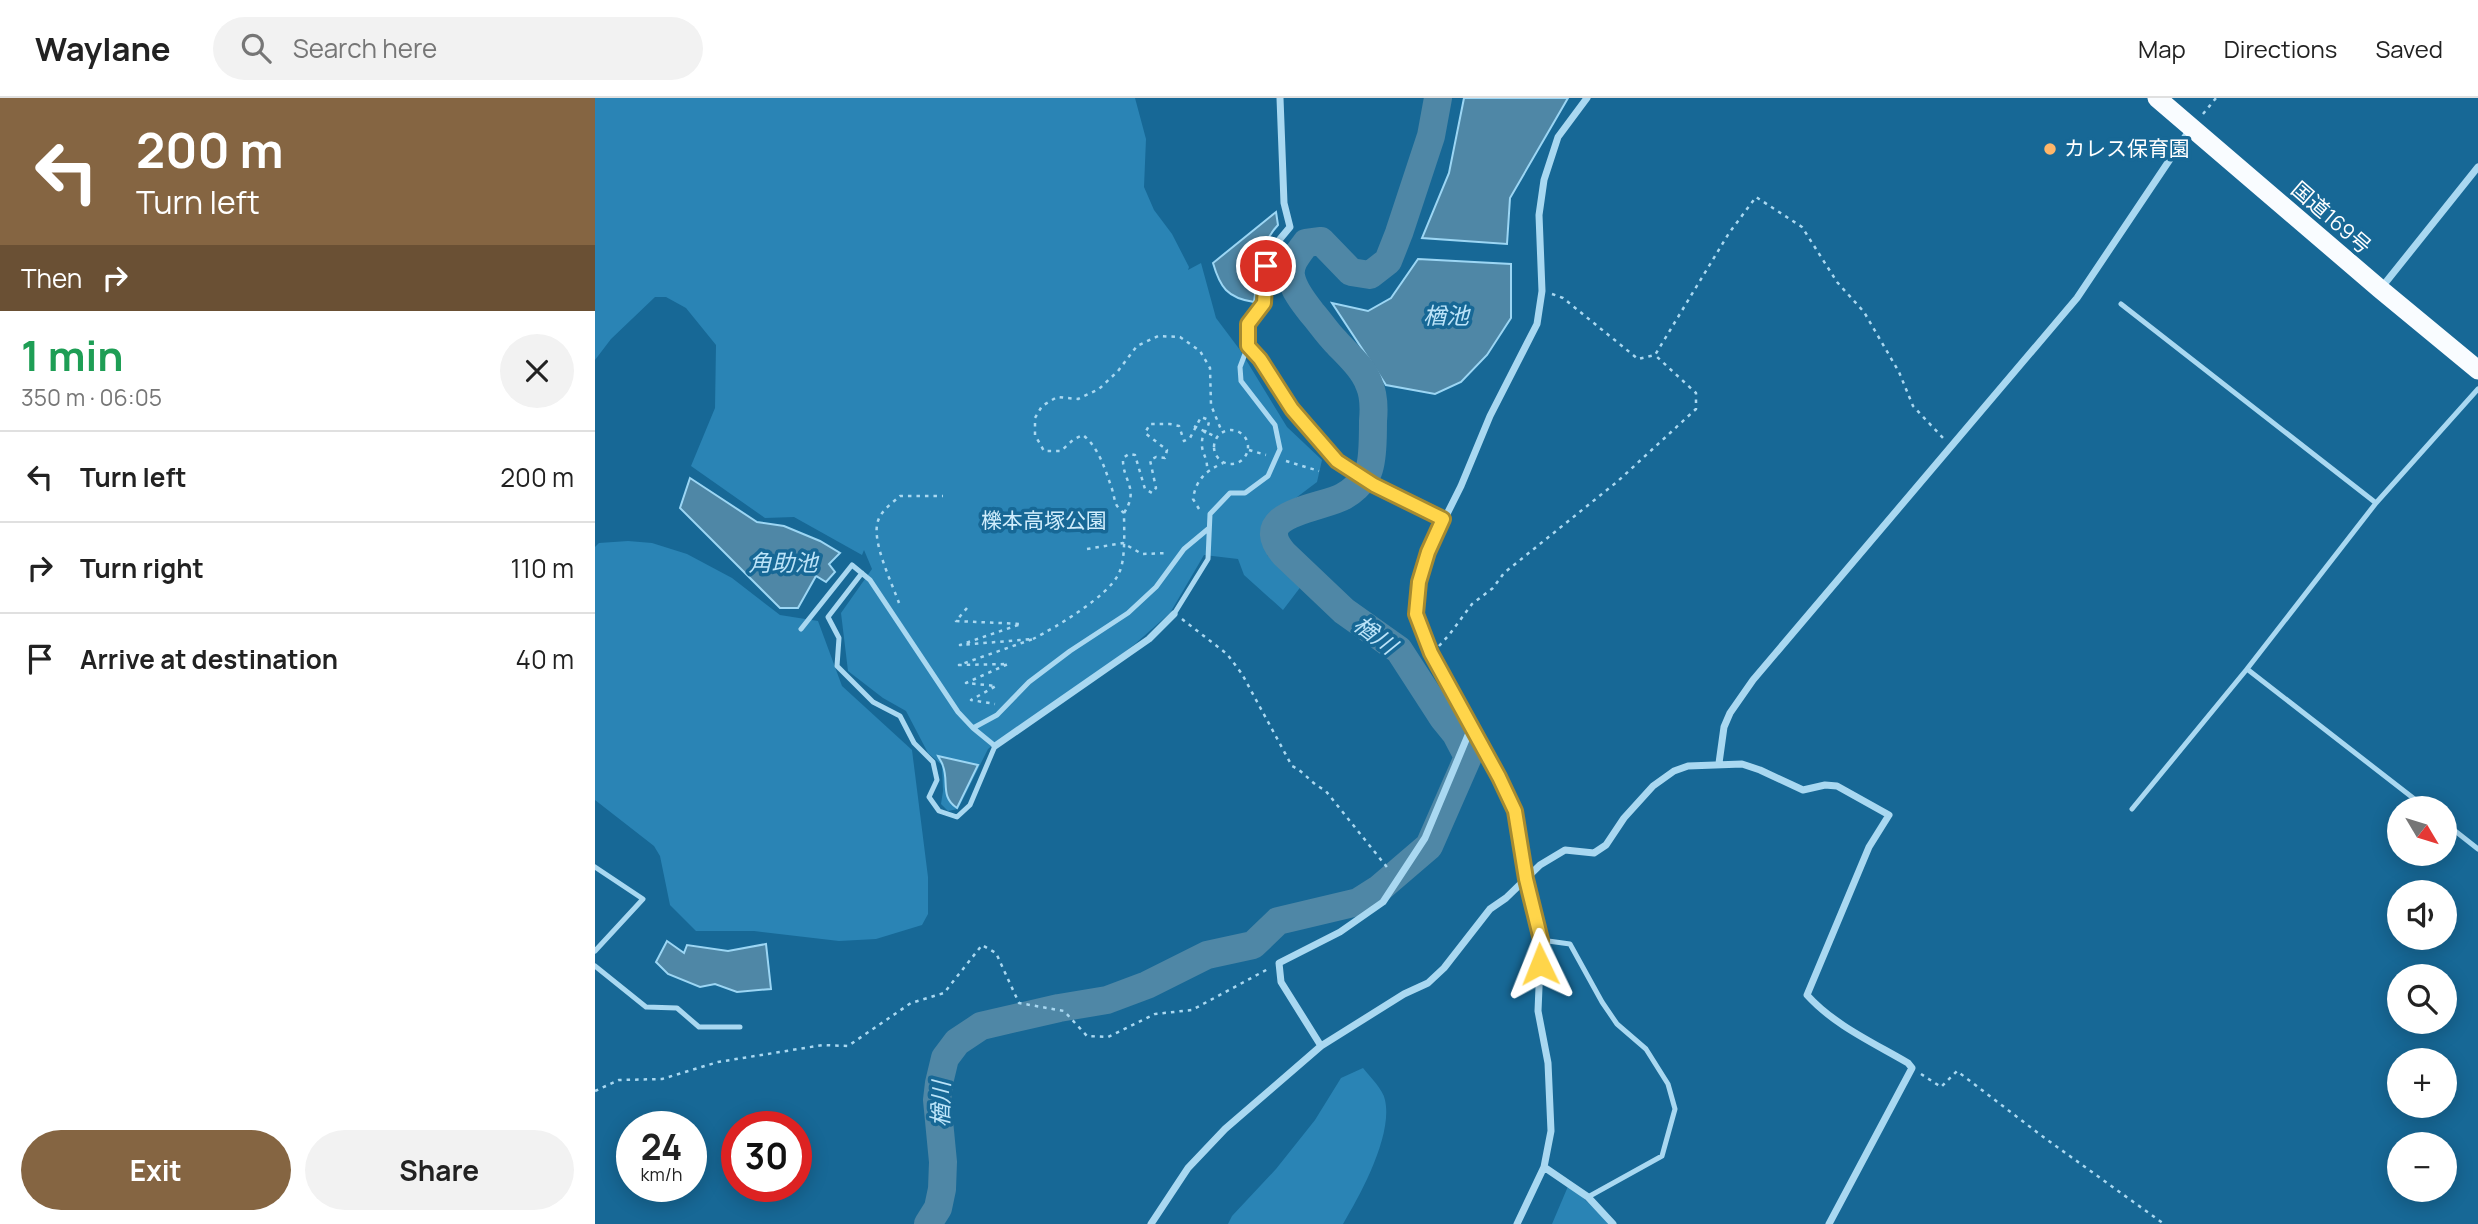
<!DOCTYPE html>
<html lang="en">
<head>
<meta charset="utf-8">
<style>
	body { margin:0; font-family:Manrope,"Noto Sans JP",sans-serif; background:#f2f2f2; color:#222; height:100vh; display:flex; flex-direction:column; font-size:26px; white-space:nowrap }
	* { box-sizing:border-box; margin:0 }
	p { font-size:23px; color:#767676 }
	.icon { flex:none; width:38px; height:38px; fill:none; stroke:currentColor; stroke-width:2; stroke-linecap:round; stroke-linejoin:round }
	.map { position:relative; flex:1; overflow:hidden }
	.details { display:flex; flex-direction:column; background:#fff; width:595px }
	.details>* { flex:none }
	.hud { background:#856542; color:#fff; overflow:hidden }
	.needle { width:46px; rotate:128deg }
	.buttons { position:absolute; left:1792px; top:698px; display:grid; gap:14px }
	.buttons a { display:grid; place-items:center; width:70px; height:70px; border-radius:50%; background:#fff; box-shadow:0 4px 18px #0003; font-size:35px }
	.speed { position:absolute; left:21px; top:1013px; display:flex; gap:14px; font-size:35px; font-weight:700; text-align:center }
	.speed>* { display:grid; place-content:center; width:91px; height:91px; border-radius:50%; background:#fff; box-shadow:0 4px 18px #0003; line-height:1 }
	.speed small { font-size:18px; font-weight:400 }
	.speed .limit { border:10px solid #d22; background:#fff; color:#111 }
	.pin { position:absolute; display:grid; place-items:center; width:60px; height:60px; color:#fff; margin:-30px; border:4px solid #fff; border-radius:50%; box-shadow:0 2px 7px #0007 }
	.me { position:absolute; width:77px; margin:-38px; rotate:358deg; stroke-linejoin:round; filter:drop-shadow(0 0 5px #0008) }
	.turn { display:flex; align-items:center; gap:24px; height:147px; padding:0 21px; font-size:32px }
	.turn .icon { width:91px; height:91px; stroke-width:2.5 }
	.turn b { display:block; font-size:49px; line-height:60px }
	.then { display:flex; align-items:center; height:66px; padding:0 21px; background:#0003; gap:14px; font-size:26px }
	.round { display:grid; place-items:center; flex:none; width:74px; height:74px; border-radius:37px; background:#f2f2f2 }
	.overview { display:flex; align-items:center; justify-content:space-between; height:119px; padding:0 21px }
	h1 { font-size:42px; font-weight:700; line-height:52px; color:#1e9e55 }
	.action { display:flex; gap:14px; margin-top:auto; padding:14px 21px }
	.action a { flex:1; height:80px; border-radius:42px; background:#856542; color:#fff; font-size:28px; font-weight:700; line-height:80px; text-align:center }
	.action a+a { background:#f2f2f2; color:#222 }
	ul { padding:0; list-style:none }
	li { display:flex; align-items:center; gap:21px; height:91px; padding:0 21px; border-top:2px solid #e0e0e0 }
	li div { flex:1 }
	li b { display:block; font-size:26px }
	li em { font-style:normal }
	header { display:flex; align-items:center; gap:42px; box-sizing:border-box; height:98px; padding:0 35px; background:#fff; border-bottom:2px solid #e0e0e0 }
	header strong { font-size:33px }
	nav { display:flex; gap:38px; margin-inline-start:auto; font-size:24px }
	.search { width:490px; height:63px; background:#f2f2f2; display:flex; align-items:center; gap:18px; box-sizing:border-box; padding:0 24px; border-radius:38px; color:#767676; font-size:26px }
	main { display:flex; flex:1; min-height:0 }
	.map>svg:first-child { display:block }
	.green { fill:#2a84b5 }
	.water { fill:#4f87a6; stroke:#9cd6f4; stroke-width:2 }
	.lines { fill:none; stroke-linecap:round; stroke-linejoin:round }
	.river { stroke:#4f87a6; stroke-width:28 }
	.path { stroke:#a9d8f1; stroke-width:2.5; stroke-dasharray:3.5 5; stroke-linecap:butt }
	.service { stroke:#a9d8f1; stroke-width:5 }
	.minor { stroke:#a9d8f1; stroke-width:7 }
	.trunk { stroke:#f9fcff; stroke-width:19 }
	.route-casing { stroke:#a68a30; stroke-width:18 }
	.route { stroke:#ffd54a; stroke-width:12 }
	.poi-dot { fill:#ffb669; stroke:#176896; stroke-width:2.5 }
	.labels { text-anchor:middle; stroke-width:7; stroke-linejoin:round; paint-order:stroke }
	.poi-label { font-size:21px; fill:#fff; stroke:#176896; text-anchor:start }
	.street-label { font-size:21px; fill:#fff; stroke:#176896 }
	.park-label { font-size:21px; fill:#d0edfc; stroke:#176896 }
	.water-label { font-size:23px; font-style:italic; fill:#bce4f9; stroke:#176896 }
</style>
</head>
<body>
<header>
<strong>Waylane</strong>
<div class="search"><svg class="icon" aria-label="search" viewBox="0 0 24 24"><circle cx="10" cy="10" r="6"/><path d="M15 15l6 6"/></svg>Search here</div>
<nav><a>Map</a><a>Directions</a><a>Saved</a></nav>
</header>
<main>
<section class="details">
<div class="hud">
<div class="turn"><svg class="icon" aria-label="left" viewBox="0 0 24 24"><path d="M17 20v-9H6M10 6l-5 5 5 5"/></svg><div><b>200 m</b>Turn left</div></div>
<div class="then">Then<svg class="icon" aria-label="right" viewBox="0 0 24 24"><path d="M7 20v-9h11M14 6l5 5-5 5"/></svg></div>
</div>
<div class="overview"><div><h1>1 min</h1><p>350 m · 06:05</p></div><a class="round"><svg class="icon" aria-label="close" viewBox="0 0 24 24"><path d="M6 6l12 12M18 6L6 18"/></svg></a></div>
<ul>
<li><svg class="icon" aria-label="left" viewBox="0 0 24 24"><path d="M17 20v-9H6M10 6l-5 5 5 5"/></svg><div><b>Turn left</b></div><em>200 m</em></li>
<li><svg class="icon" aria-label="right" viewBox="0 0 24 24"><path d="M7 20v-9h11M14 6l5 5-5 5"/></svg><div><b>Turn right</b></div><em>110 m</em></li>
<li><svg class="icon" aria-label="arrive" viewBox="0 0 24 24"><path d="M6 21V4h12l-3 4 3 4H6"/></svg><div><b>Arrive at destination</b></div><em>40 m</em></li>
</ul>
<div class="action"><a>Exit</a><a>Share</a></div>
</section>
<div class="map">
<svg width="1883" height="1126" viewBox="0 0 1883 1126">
	<rect width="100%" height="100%" fill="#176896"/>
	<path class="green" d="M 0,0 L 540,0 L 551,41 L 549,89 L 559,112 L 577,136 L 594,169 L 593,172 L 606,165 L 621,220 L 645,252 L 692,329 L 727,362 L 722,384 L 677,418 L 672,457 L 707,487 L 688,512 L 649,477 L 643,461 L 609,457 L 575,515 L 540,546 L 505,573 L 416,633 L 393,651 L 363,711 L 353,713 L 346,706 L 348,693 L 347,667 L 333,655 L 311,613 L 288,600 L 253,573 L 246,515 L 277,471 L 269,452 L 267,457 L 199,419 L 170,420 L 96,368 L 120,310 L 121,247 L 91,210 L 71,199 L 60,199 L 16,241 L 0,262 Z
		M 33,443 L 57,445 L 92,456 L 137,480 L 185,517 L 223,523 L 247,588 L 317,652 L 333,779 L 333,816 L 327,827 L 281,841 L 244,843 L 159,833 L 101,833 L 75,807 L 65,758 L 59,748 L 0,702 L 0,449 L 4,445 Z
		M 768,970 C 775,979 788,991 790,1002 C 798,1037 766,1096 748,1126 L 633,1126 L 637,1118 L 681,1071 L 720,1022 L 746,980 Z
		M 974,1086 L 1015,1126 L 957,1126 Z"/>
	<path class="water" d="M 869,0 L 973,0 L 915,100 L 912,146 L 827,140 L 854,75 Z
		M 681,114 L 683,127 C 663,148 663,176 659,204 C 632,200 625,189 618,165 Z
		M 823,161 L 916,166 L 916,220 L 892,257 L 866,284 L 840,296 L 791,287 L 737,205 L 773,213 L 796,200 Z
		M 95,380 L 162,424 L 189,428 L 225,443 L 245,455 L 234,466 L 240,474 L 231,484 L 221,478 L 203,510 L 185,510 L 85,410 Z
		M 343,658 L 383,667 L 362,710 C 345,699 354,684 348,668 C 347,664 345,662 343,658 Z
		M 72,843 L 89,855 L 92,847 L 133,853 L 171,846 L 176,891 L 142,894 L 120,886 L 105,889 L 73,876 L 61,864 Z"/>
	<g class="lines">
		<path class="river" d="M 333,1126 L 343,1110 L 347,1091 L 348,1064 L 342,1002 L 344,985 L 350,960 L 362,944 L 386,928 L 464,910 L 512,902 L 552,887 L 612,857 L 658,847 L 683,823 L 763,804 L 785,790 L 834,748 L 873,659 L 861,636 L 848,620 L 804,552 L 749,513 L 689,456 C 652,414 727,411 749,398 C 758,393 766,385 772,376 C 778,367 778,335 778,323 C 779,312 779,297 774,286 C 768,270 753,257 741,244 C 732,235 725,224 717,215 C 709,205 698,191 696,178 C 694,165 704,155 711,145 L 726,143 L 756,174 L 775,177 L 793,163 L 804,135 L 836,38 L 843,0"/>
		<path class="path" d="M 1608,16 L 1621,0
			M 957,196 L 968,200 L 1043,261 L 1060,257 L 1134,135 L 1161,99 L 1207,129 L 1242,184 L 1269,214 L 1304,274 L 1318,308 L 1348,340
			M 599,328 L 621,339
			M619 349a17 17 0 1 1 34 0a17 17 0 1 1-34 0Z
			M 654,352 L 671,357
			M 691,363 L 724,373
			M 604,411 L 598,401 C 601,381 611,373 628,365
			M 529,415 C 545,390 527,383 528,360 L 534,356 L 540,357 L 550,391 L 557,395 L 561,390 L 555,362 L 561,359 L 570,360 L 572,352 L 550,335 L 555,326 L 575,326 L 584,328 L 589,343 L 595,340 L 606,319 L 614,322 C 614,331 607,335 607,344 C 606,356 613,358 612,373
			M 492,451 L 528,445 L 547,456 L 573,455
			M 304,505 C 297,485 276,443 283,423 C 286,413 297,405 305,398 L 348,398
			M 372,510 L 361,523 L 426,526 L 365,547 L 438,541 L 364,567 L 413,566 L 371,585 L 401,588 L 376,602 L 400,606
			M 587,521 L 632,556 L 647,576 L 697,668 C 711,675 715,685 730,692 L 795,773
			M 438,541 C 461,529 514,498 524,475 C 531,461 529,431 529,415 C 518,406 521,404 517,391 C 510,371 504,350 488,337 L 479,341 L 466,353 L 449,353 L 440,337 L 440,320 L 447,308 L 462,299 L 483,301 L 504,291 L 523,273 L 542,248 L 563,238 L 585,239 L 605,253 L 615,270 L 616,307 L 627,334
			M 844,548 L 854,537 L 877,506 L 898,490 L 909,475 L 1023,383 L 1101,311 L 1101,295 L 1060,257
			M 1326,976 L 1346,989 L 1362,973 L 1447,1038 L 1569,1126
			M 0,993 L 24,982 L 67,981 L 123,964 L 228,947 L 253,948 L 316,905 L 349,895 L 387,847 L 401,855 L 424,905 L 469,913 L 492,938 L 513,939 L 560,916 L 597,912 L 673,871"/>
		<path class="service" d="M 1526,206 L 1781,405
			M 267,475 L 233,519 L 244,540 L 242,568 L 278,604 L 305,618 L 319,645 L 338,664 L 342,682 L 334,699 L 344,713 L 362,719 L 375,707 L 400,648 L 378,630 L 402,617 L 434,584 L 475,553 L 533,515 L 561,489 L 589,451 L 613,431
			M 579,516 L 613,461 L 615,416 L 635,395 L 650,395 L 673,378 L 685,351 L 680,327 L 646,283 L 645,269 L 653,248
			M 206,531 L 257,467 L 275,482 L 363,614 L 378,630
			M 1652,571 L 1831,710
			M 1537,711 L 1652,571 L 1781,405 L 1883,291
			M 1850,725 L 1883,751
			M 0,769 L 48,801 L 0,853
			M 946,842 L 975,846 L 1007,904 L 1022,926 L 1051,951 L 1073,986 L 1080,1011 L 1067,1058 L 993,1099
			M 0,868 L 51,909 L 82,910 L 104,929 L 145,929"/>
		<path class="minor" d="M 685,0 L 689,105 L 695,129 L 680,147 L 671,168 L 669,205 L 653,226 L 653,248 L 665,261 L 697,311 L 742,363 L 779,387 L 848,421
			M 1787,189 L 1883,69
			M 400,648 L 554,541 L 579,516
			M 1124,665 L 1129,629 L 1135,615 L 1158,582 L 1482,200 L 1596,30
			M 726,948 L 809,896 L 833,885 L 849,870 L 895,811 L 911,800 L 945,767 L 970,752 L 999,755 L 1011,747 L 1029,720 L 1058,688 L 1079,673 L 1093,668 L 1147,666 L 1165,672 L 1208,692 L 1230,687 L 1242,688 L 1294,717 L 1274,749 L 1212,897 C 1239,927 1279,945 1313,965 L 1317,970 L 1234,1126
			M 949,1069 L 993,1099 L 1018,1126
			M 556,1126 L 593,1070 L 630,1031 L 726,948 L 686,884 L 684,865 L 745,834 L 788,804 L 830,740 L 876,630
			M 922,1126 L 949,1069 L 956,1033 L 953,965 L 943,913 L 946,842 L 931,781 L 920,713 L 904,679 L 836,555 L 821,516 L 824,484 L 833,454 L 866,388 L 895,318 L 942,226 L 947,193 L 944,117 L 949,82 L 963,39 L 992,0"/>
		<path class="trunk" d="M 1562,0 L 1785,191 L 1883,272"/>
	</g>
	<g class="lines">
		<defs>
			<path id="route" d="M 671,168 L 669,205 L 653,226 L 653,248 L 665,261 L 697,311 L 742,363 L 779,387 L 848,421 L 833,454 L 824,484 L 821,516 L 836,555 L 904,679 L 920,713 L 931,781 L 946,842 L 945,866"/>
		</defs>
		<use href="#route" class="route-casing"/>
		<use href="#route" class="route"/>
	</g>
	<circle class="poi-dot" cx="1455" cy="51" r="7"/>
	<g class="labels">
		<g class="poi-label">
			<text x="1469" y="58">カレス保育園</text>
		</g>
		<g class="street-label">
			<text transform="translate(1736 120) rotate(41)" y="7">国道169号</text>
		</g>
		<g class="park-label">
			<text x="449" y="430">櫟本高塚公園</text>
		</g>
		<g class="water-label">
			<text x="851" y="226">楢池</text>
			<text x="188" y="473">角助池</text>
			<text transform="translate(780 537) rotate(37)" y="8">楢川</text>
			<text transform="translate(346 1006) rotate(-89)" y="8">楢川</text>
		</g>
	</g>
</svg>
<div class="buttons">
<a><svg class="needle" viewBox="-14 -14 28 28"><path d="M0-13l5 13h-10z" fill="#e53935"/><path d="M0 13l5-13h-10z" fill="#767676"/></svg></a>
<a><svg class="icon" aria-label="sound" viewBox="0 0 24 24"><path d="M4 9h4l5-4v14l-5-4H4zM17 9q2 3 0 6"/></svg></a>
<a><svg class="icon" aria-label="search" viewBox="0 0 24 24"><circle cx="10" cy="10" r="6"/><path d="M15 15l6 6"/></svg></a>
<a>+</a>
<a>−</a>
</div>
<div class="speed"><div>24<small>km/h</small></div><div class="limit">30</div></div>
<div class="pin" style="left:671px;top:168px;background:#d93025"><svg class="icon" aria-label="arrive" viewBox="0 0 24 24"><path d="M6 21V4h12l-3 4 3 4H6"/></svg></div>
<svg class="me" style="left:945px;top:866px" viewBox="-20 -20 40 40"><path d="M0-17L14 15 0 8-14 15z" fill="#ffd54a" stroke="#fff" stroke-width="4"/></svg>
</div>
</main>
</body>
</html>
